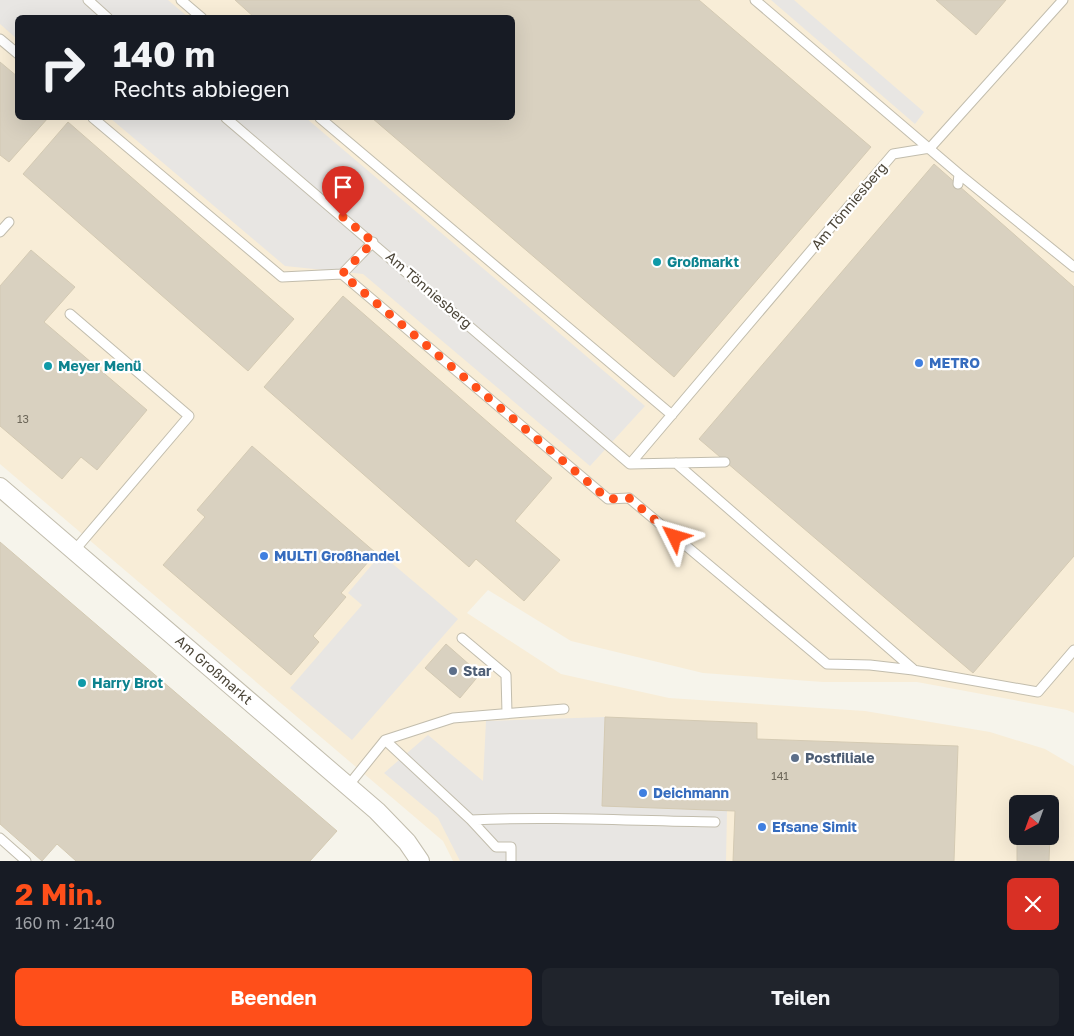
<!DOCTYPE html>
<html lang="de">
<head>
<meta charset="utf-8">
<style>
	body { margin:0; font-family:"Golos Text",sans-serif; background:#20242c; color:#f1f3f6; height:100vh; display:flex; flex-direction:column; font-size:19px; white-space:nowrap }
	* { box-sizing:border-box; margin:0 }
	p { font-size:16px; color:#9ea1a6 }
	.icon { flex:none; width:28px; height:28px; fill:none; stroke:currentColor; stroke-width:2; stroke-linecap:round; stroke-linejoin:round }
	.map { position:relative; height:861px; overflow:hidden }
	.sheet { display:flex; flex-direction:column; background:#171b24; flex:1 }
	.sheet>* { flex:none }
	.banner { position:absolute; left:15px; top:15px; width:500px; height:105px; border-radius:8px; box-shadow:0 5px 20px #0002; background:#171b24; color:#f1f3f6; overflow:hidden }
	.needle { width:32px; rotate:221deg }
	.fabs { position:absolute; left:1009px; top:795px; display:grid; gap:10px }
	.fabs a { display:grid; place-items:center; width:50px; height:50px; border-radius:8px; background:#171b24; box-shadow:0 5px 20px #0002; font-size:25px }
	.pin { position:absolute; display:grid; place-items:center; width:42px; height:42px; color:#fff; margin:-51px -21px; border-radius:50% 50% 50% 0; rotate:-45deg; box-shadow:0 0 5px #0007 }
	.pin .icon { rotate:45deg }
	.me { position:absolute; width:55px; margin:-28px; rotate:310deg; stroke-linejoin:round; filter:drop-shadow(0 0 4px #0008) }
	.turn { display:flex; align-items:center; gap:18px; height:105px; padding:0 15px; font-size:22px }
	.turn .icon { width:65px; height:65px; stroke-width:2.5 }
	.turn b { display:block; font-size:35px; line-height:42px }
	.round { display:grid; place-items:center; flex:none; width:52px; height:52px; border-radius:8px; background:#20242c }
	.headline { display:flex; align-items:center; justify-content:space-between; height:85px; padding:0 15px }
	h1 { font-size:30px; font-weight:700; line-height:38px; color:#ff4f1a }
	.button { display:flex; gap:10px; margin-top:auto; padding:10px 15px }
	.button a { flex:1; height:58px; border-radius:8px; background:#ff4f1a; color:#fff; font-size:20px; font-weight:700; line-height:58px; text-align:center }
	.button a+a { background:#20242c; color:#f1f3f6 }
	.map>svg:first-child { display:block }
	.commercial { fill:#f8edd7; fill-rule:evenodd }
	.parking { fill:#e8e6e3 }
	.building { fill:#d9d1c0; stroke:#d4cab3 }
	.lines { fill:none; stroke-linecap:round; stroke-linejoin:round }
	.service-casing { stroke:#c2bdad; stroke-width:11 }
	.minor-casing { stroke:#c2bdad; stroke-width:20 }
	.service { stroke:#fff; stroke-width:9 }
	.minor { stroke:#fff; stroke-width:18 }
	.route { stroke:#ff4f1a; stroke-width:9; stroke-dasharray:0 16.2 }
	.culture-dot { fill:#0f9aa8; stroke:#fff; stroke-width:2 }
	.shop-dot { fill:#3f7fe0; stroke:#fff; stroke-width:2 }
	.service-dot { fill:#5c6f8a; stroke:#fff; stroke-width:2 }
	.labels { text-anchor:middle; stroke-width:4.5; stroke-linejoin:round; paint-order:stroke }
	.number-label { font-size:11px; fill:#6e685a }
	.street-label { font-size:14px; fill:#4b4538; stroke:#fff }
	.culture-label { font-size:14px; font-weight:bold; fill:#0d838f; stroke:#fff; text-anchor:start }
	.shop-label { font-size:14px; font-weight:bold; fill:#366cbe; stroke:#fff; text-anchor:start }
	.service-label { font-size:14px; font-weight:bold; fill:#4e5e75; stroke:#fff; text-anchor:start }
</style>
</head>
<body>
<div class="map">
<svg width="1074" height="861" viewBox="0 0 1074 861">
	<rect width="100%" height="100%" fill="#f6f4eb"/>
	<path class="commercial" d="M 0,0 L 1074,0 L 1074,713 L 1067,710 L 917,682 L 823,682 L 703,673 L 571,641 L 488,590 L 467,613 L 561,674 L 669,698 L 865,711 L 990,732 L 1045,749 L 1074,766 L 1074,861 L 453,861 L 443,841 L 0,464 ZM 18,18 L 512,18 L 512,118 L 18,118 ZM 1018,804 L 1050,804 L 1050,836 L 1018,836 Z"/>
	<path class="parking" d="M 0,0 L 168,0 L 188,17 L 18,18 L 17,39 L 0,24 Z
		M 771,0 L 794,0 L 924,112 L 915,124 Z
		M 110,118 L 306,118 L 645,406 L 590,466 L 363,274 L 285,266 Z
		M 381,554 L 458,619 L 352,740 L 290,688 L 362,605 L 348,593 Z
		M 605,717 L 727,810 L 726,861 L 460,861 L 438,818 L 384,773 L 428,735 L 483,781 L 486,721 Z"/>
	<path class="building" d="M 235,0 L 699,0 L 871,147 L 674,377 L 372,118 L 512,118 L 512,18 L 255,18 Z
		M 936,0 L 1006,0 L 976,35 Z
		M 0,62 L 18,77 L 18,118 L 48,118 L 9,162 L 0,155 Z
		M 68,122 L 294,319 L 248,371 L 23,174 Z
		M 934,164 L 1074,287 L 1074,556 L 973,673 L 699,439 Z
		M 31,250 L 75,287 L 44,322 L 147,410 L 97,470 L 81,457 L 62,479 L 0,426 L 0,286 Z
		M 343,296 L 552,478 L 515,521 L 560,560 L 524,601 L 476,559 L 469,567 L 264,387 Z
		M 252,446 L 376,553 L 341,593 L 346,597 L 313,636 L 319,642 L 291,675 L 163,565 L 205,517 L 197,510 Z
		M 0,542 L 337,831 L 310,861 L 76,861 L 57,844 L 42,861 L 0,824 Z
		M 446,644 L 480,674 L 460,698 L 425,668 Z
		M 605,717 L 757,723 L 757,739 L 958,746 L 954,861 L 733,861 L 735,811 L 602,806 Z
		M 1017,828 L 1018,836 L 1050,836 L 1049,861 L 1017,861 Z"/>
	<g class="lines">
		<defs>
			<path id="service" d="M 88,0 L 108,18
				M 181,0 L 202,18
				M 755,0 L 959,174 L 958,184
				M 0,39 L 18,54
				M 93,118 L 282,277 L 342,274 L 373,242
				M 226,118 L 630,464 L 725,462
				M 320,118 L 672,415
				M 959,174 L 1074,267
				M 0,232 L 9,222
				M 342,274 L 608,499 L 629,498 L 827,664 L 870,665 L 913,670 L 1038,692 L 1074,650
				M 70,314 L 189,416 L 74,551
				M 676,463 L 913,669
				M 630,464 L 893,154 L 930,148 L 1063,0
				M 462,638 L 506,675 L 507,713
				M 385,740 L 471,820 L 496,847 L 511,847 L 511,861
				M 348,786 L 385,740 L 453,718 L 564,709
				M 471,820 C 552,816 633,821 715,822
				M 0,838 L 26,861"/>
			<path id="minor" d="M 0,487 L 377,811 L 407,842 L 420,861"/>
		</defs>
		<use href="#service" class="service-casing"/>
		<use href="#minor" class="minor-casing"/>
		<use href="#service" class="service"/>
		<use href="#minor" class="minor"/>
	</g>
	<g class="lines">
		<path class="route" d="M 343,217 L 373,242 L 342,274 L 608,499 L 629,498 L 675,537"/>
	</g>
	<g class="culture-dot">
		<circle cx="657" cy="262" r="5"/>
		<circle cx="48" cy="366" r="5"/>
		<circle cx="82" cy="683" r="5"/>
	</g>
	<g class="shop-dot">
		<circle cx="919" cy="363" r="5"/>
		<circle cx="264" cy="556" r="5"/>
		<circle cx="643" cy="793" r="5"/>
		<circle cx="762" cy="827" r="5"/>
	</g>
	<g class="service-dot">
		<circle cx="453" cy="671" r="5"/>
		<circle cx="795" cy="758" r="5"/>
	</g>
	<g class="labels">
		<g class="number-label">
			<text x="23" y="423">13</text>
			<text x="780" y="780">141</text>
		</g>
		<g class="street-label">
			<text transform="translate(849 206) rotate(-50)" y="5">Am Tönniesberg</text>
			<text transform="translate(429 290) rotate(41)" y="5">Am Tönniesberg</text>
			<text transform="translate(214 670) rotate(41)" y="5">Am Großmarkt</text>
		</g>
		<g class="culture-label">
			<text x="667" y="267">Großmarkt</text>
			<text x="58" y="371">Meyer Menü</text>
			<text x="92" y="688">Harry Brot</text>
		</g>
		<g class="shop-label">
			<text x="929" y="368">METRO</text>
			<text x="274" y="561">MULTI Großhandel</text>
			<text x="653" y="798">Deichmann</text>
			<text x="772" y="832">Efsane Simit</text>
		</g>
		<g class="service-label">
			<text x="463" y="676">Star</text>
			<text x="805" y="763">Postfiliale</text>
		</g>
	</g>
</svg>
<div class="fabs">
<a><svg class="needle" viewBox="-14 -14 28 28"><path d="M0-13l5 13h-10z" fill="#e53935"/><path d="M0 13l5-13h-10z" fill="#9ea1a6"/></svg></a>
</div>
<div class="pin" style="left:343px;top:217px;background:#d93025"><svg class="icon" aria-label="arrive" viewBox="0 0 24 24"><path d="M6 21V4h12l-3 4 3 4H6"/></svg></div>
<svg class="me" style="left:675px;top:537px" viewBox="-20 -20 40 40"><path d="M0-17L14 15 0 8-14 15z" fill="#ff4f1a" stroke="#fff" stroke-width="4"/></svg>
<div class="banner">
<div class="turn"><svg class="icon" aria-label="right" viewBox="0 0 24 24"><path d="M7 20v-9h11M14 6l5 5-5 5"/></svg><div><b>140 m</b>Rechts abbiegen</div></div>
</div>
</div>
<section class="sheet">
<div class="headline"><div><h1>2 Min.</h1><p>160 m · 21:40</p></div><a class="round" style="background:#d93025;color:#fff"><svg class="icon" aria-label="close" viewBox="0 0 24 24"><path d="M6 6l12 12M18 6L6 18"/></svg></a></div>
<div class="button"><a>Beenden</a><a>Teilen</a></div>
</section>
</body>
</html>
